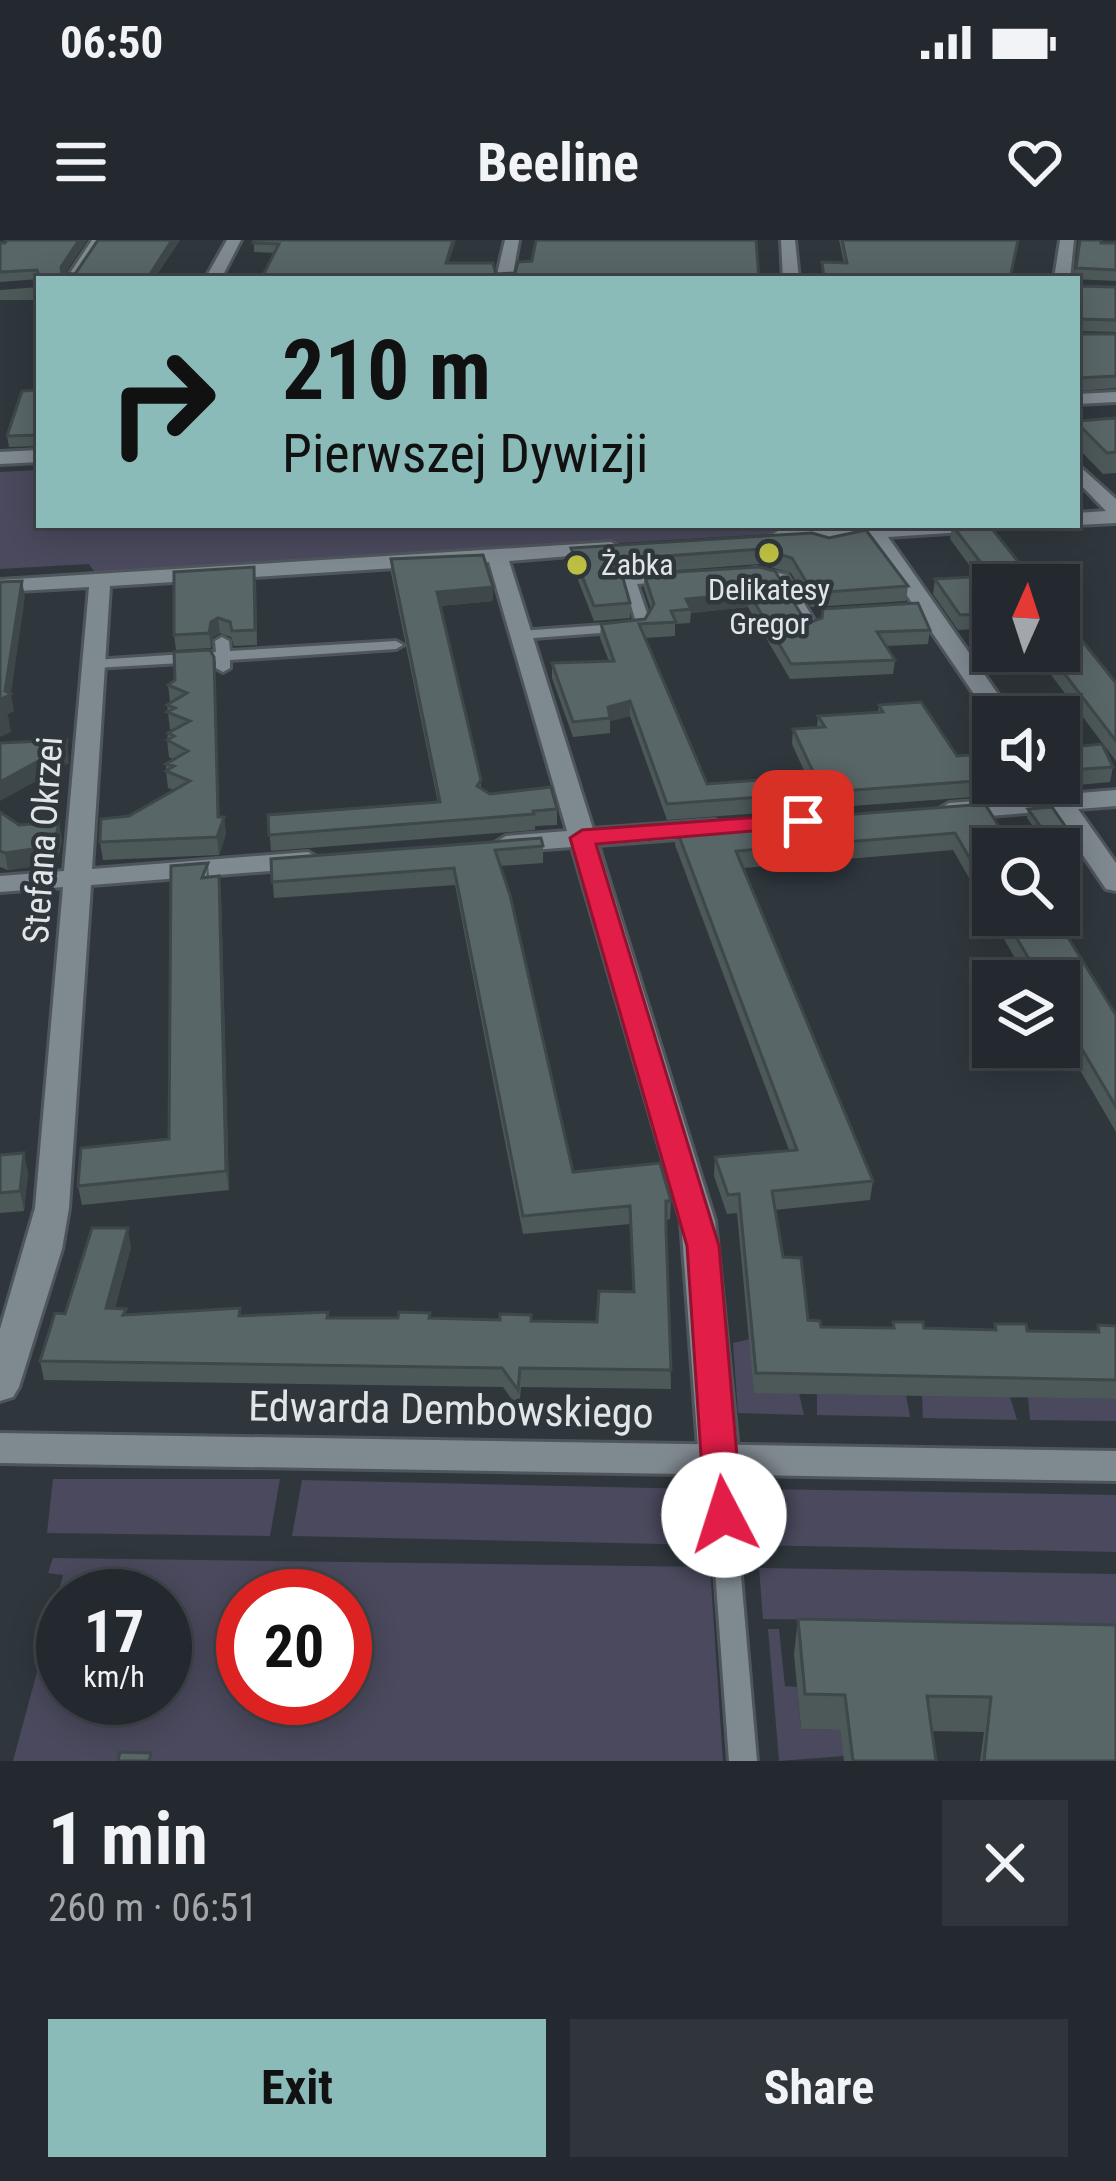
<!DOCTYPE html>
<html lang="en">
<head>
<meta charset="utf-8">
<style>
	body { margin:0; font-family:"Roboto Condensed",sans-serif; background:#2f353a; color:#f1f3f6; height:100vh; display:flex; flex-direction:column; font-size:45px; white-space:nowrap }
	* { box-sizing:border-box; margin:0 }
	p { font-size:39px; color:#a3a6aa }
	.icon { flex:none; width:66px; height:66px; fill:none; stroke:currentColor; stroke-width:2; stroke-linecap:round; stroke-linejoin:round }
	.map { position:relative; height:1521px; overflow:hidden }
	.sheet { display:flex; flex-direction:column; background:#23292e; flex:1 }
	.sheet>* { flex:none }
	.banner { position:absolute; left:36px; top:36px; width:1044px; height:252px; border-radius:0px; box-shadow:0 6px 30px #0003,0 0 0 3px #40454a; background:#8bbbb9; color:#111; overflow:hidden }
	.needle { width:78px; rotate:3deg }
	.fabs { position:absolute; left:972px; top:324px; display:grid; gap:24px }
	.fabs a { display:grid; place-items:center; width:108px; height:108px; border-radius:0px; background:#23292e; box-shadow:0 6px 30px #0003,0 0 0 3px #40454a; font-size:60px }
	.speed { position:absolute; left:36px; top:1329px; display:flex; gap:24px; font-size:60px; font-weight:700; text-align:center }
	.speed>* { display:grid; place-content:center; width:156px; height:156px; border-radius:50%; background:#23292e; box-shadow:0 6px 30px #0003,0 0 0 3px #40454a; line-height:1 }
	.speed small { font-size:30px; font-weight:400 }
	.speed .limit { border:18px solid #d22; background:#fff; color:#111 }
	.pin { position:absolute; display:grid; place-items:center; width:102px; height:102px; color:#fff; margin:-51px; border-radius:24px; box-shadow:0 6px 18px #0006 }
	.me { position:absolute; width:132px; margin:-66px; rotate:355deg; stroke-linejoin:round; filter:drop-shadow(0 0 9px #0008) }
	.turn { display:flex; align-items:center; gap:42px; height:252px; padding:0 48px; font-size:54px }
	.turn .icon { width:156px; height:156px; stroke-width:2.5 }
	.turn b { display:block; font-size:84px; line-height:102px }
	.round { display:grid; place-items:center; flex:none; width:126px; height:126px; border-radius:0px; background:#2f353a }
	.headline { display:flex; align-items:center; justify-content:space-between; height:204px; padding:0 48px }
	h1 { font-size:72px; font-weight:700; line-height:90px }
	.primary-button { display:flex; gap:24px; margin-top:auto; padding:24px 48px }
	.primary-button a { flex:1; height:138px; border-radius:0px; background:#8bbbb9; color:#111; font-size:48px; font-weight:700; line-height:138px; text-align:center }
	.primary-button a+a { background:#2f353a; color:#f1f3f6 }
	.status { display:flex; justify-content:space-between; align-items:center; height:84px; padding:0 60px; background:#23292e; direction:ltr }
	.status svg { height:33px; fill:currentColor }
	header { display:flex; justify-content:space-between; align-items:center; height:156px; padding:0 48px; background:#23292e; font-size:54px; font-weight:700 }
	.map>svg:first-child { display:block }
	.green { fill:#4a495d; fill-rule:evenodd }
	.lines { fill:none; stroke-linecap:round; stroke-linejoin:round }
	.service-casing { stroke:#4f565b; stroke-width:6 }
	.minor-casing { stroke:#4f565b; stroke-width:6 }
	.tertiary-casing { stroke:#4f565b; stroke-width:6 }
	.service { fill:#7f8990; fill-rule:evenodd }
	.minor { fill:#7f8990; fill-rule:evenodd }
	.tertiary { fill:#7f8990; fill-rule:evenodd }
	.wall { fill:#4d5859 }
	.shaded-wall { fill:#3e4749 }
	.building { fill:#596668; stroke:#3e4749; stroke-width:3 }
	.route { fill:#e11d48; stroke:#92132f; stroke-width:3 }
	.poi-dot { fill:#bdbf43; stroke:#2f373d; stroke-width:4.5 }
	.labels { text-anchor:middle; stroke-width:9; stroke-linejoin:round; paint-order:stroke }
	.far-poi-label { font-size:30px; fill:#dfe5e8; stroke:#2f373d; text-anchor:start }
	.street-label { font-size:36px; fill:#dfe5e8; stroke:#2f373d }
	.near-street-label { font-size:42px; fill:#dfe5e8; stroke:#2f373d }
</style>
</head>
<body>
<div class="status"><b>06:50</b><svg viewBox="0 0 49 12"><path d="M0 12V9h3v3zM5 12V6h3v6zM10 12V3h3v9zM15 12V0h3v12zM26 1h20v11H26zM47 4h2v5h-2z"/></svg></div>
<header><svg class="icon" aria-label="menu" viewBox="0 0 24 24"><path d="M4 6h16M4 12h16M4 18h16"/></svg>Beeline<svg class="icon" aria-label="heart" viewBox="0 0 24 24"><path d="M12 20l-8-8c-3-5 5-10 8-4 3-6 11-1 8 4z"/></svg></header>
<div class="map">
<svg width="1116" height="1521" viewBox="0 0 1116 1521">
	<rect width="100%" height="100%" fill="#2f373d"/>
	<path class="green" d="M 39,230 L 39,285 L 924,285 L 96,334 L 89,324 L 0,329 L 0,232 Z
		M 750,1099 L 754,1153 L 799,1153 L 804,1175 L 738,1173 L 733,1103 Z
		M 817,1154 L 906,1155 L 910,1177 L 817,1175 Z
		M 922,1155 L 1010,1157 L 1017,1180 L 923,1178 Z
		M 1028,1157 L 1116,1159 L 1116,1181 L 1030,1180 Z
		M 53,1239 L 280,1239 L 270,1296 L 47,1293 Z
		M 302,1240 L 697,1249 L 709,1268 L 711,1305 L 292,1296 Z
		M 756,1249 L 1116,1255 L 1116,1312 L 744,1305 L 742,1268 Z
		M 53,1318 L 710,1327 L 723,1521 L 13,1521 L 63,1335 L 48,1333 ZM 63,1356 L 165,1356 L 165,1458 L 63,1458 ZM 243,1356 L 345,1356 L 345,1458 L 243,1458 Z
		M 759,1328 L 1116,1334 L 1116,1385 L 1069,1384 L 983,1418 L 977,1382 L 763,1379 Z
		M 768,1389 L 779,1389 L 785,1446 L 797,1447 L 801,1489 L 840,1490 L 844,1516 L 779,1521 Z"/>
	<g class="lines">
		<defs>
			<path id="service" d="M 92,0 L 100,0 L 76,39 L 66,39 Z
				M 755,328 L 787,335 L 819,388 L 817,391 L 807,391 L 777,341 L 750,335 L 750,329 Z
				M 668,334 L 674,338 L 673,341 L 637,344 L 649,379 L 641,390 L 520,399 L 513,395 L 520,391 L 632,383 L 635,379 L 624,341 L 625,338 Z
				M 222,397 L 229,401 L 230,411 L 396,401 L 403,405 L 396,409 L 230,420 L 230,428 L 223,432 L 216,428 L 216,421 L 94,428 L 87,424 L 94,420 L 216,412 L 215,401 Z
				M 719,1211 L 727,1214 L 731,1220 L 757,1521 L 729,1521 L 707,1220 L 711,1214 Z"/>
			<path id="minor" d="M 227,0 L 241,0 L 221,39 L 205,39 Z
				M 505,0 L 519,0 L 512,39 L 496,39 Z
				M 781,0 L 795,0 L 799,39 L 783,39 Z
				M 1060,0 L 1074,0 L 1070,39 L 1054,39 Z
				M 1116,152 L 1116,162 L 1077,164 L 1077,154 Z
				M 39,210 L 39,222 L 0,224 L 0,212 Z
				M 1077,224 L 1116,259 L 1116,283 L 1077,285 L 1077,273 L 1106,271 L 1077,241 Z
				M 873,285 L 989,285 L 979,291 L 888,297 L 1014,477 L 993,477 L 993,482 L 868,298 L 778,303 L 768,297 L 778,291 Z
				M 611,302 L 621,308 L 618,312 L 509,321 L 593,589 L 715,580 L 728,588 L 715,596 L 598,605 L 715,981 L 739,1220 L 733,1231 L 719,1235 L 705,1231 L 699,1220 L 681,981 L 572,607 L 506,612 L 493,604 L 506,596 L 567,591 L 489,322 L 110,346 L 92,629 L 308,612 L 322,620 L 308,628 L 91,645 L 69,968 L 62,1009 L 19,1147 L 13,1157 L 0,1161 L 0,1089 L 35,968 L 63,647 L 0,652 L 0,636 L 64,631 L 89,347 L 0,352 L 0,340 Z
				M 1042,543 L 1060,543 L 1068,554 L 1116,550 L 1116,566 L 1078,569 L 1116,623 L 1116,651 L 1106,649 L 1053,571 L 949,579 L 936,571 L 949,563 L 1043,556 L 1038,548 Z"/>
			<path id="tertiary" d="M 0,1193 L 1116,1211 L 1116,1241 L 0,1223 Z"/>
		</defs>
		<use href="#service" class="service-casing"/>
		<use href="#minor" class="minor-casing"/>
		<use href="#tertiary" class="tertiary-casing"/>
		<use href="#service" class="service"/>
		<use href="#minor" class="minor"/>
		<use href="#tertiary" class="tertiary"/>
	</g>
	<path class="wall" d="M 7,0 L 87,0 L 65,33 L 75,34 L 98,0 L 180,0 L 154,39 L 39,39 L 0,42 L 0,3 L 5,3 Z
		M 254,0 L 449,23 L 496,34 L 261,39 L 275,13 L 254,12 Z
		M 839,0 L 1019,0 L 1011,39 L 822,39 L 822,22 L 844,23 Z
		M 1079,0 L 1116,3 L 1116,41 L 1073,39 Z
		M 1079,46 L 1116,47 L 1116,92 L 1077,91 Z
		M 39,47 L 39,60 L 0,60 L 0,50 Z
		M 1077,92 L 1079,94 L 1116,94 L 1116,148 L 1077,151 Z
		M 39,150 L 39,206 L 9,207 L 7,196 Z
		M 1116,178 L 1116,233 L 1103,234 L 1077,207 L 1077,181 Z
		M 952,285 L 989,285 L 993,345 L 993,388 L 958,390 L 933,354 L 935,339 L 978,337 L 950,299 Z
		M 812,293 L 908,346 L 906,361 L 811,367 L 791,333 L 760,324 L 625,334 L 623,337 L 630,363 L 630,378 L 594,381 L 571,322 L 571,308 Z
		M 391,319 L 493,347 L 493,361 L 440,366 L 481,540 L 481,548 L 490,554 L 557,569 L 557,585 L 535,586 L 535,590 L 271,611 L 268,575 L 438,563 L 391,333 Z
		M 759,327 L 802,376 L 811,382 L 930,390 L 928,404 L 886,406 L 895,420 L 893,434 L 790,439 L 748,367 L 691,373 L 690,383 L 675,384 L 675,396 L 645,398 L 707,544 L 807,537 L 792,504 L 793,489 L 817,487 L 818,476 L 878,472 L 879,465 L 994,543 L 973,557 L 667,580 L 630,476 L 610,481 L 610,493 L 573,497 L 552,438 L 552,423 L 609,421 L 600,398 L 601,384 L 645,379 L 651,369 L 644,348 L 644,334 Z
		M 256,341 L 257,405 L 234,406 L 231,397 L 220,393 L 213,397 L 211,408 L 176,410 L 174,395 Z
		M 1033,411 L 1059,411 L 1116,443 L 1116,521 Z
		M 214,417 L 219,577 L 224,577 L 226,594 L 219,615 L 103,620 L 100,602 L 129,576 L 174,550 L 168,548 L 166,531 L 166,524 L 174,520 L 169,517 L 167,500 L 168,493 L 173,490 L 170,489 L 167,465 L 172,462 L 170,461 L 168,445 Z
		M 1059,508 L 1113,527 L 1110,542 L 1067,546 L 1059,538 Z
		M 1003,543 L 1037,543 L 1035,552 L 1011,554 Z
		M 985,564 L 993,609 L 993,675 L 1054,675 L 1116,775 L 1116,892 L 1059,794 L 1059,741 L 1028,741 L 953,610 L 743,628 L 873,941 L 870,960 L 775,970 L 783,1017 L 808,1080 L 821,1087 L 892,1088 L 893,1082 L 924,1088 L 994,1090 L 995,1084 L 1027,1091 L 1097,1092 L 1098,1085 L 1116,1086 L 1116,1159 L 754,1153 L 737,973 L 727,974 L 714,936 L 715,917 L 789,910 L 675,605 L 676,588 Z
		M 1028,569 L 1069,602 L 1058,609 L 1049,609 L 1027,578 Z
		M 0,572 L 19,585 L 62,599 L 57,623 L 8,630 L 0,627 Z
		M 543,606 L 543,623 L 500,626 L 573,932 L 671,961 L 670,979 L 666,980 L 671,1149 L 521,1147 L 519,1169 L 503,1147 L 44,1140 L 40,1121 L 65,1074 L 131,1007 L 115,1068 L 127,1075 L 240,1068 L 241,1076 L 328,1072 L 329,1078 L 597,1082 L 633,1052 L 630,984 L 523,994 L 455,645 L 274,658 L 271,619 Z
		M 208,623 L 209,637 L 219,636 L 221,654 L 229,950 L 82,965 L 78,946 L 169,899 Z
		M 0,915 L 28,932 L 24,971 L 0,973 Z
		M 798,1379 L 1116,1385 L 1116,1521 L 980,1521 L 984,1492 L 932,1491 L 936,1521 L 844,1521 L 840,1490 L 801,1489 L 794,1414 Z"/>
	<path class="shaded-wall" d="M 79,0 L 87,0 L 62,37 L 61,27 Z
		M 172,0 L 180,0 L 154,39 L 147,39 Z
		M 453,0 L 456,0 L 446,32 L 446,23 Z
		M 22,341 L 25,357 L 11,454 L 14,471 L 5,476 L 8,475 L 11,492 L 0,497 L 0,460 L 5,451 Z
		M 493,347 L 493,361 L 437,366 L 437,352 Z
		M 749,353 L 748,367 L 691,373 L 686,359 Z
		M 218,378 L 220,393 L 213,397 L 211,408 L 209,393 L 211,382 Z
		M 214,417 L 220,589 L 224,577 L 226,594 L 219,615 L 217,597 Z
		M 630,461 L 630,476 L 610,481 L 608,467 Z
		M 67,500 L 69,523 L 0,561 L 0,542 Z
		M 993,530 L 994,543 L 973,557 L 975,541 Z
		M 59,582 L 62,599 L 57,623 L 8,630 L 5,613 Z
		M 1070,593 L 1069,602 L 1058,609 L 1053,609 L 1053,604 Z
		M 219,636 L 221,654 L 229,950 L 226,931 Z
		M 24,913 L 28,932 L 24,971 L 20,951 Z
		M 128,988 L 131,1007 L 110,1087 L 106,1068 Z"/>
	<path class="building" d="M 7,0 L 79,0 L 61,27 L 62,33 L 75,34 L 98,0 L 172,0 L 147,39 L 40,39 L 37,30 L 0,32 L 0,3 L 5,3 Z
		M 254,0 L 453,0 L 446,23 L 493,23 L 496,34 L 515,33 L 518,22 L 532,21 L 536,0 L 756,0 L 759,39 L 261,39 L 279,4 L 253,3 Z
		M 842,0 L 1018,0 L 1010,39 L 824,39 L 822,22 L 847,23 Z
		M 1080,0 L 1101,0 L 1101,3 L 1116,3 L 1116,30 L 1076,28 Z
		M 1077,41 L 1079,46 L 1116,47 L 1116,80 L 1079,79 L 1077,83 Z
		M 1077,92 L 1079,94 L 1116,94 L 1116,136 L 1077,138 Z
		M 39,150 L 39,195 L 7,196 L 22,151 Z
		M 1116,178 L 1116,212 L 1107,213 L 1077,183 L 1077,181 Z
		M 952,285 L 989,285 L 1037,345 L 993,345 L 993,373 L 960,375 L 935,339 L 991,336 Z
		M 866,290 L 908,346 L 813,353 L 792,318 L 761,309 L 625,319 L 620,328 L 630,363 L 594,366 L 571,308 L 812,293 L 829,298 Z
		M 483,315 L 493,347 L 437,352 L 481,540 L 477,546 L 490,554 L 551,547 L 557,569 L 533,571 L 534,574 L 269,595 L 268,575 L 440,562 L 391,319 Z
		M 254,327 L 255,390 L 232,391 L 230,382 L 218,378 L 211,382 L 209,393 L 174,395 L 174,332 Z
		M 759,327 L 775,331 L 802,376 L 811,382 L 822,378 L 823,369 L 918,363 L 930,390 L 877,392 L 895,420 L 791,424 L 749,353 L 686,359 L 691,369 L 671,371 L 676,382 L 639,384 L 707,544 L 815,536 L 793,489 L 825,487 L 818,476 L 883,472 L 879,465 L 921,462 L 957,516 L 993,513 L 993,530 L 975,541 L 667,564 L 630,461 L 608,467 L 610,478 L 573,482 L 552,423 L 614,421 L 601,384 L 645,379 L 654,364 L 644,334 Z
		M 22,341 L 5,451 L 11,454 L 0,460 L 0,342 Z
		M 1059,372 L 1116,443 L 1116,501 L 1047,411 L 1059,411 Z
		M 210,410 L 214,417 L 218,577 L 224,577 L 217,597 L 100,602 L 101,579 L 129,576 L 190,541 L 166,531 L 174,526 L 166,524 L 188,511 L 167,500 L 174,496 L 168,493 L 190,481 L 167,472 L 175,468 L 167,465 L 187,453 L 168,445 L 175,440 L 174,412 Z
		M 67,500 L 66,506 L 0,542 L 0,503 Z
		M 1102,504 L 1113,527 L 1070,530 L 1063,523 L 1059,523 L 1059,508 Z
		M 985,564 L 1013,609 L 993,609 L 993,658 L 955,593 L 736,611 L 873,941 L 772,951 L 783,1017 L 801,1018 L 808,1080 L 820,1081 L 821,1087 L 894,1088 L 893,1082 L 923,1082 L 924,1088 L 996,1090 L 995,1084 L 1026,1084 L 1027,1091 L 1099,1092 L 1098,1085 L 1116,1086 L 1116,1140 L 756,1133 L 739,954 L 728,955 L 715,917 L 797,910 L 676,588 Z
		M 1052,567 L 1070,593 L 1053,604 L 1028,569 Z
		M 0,572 L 19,585 L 59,582 L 54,606 L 5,613 L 0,611 Z
		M 541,598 L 543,606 L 495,610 L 510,655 L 573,932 L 660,923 L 671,961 L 666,961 L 666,989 L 671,1130 L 520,1128 L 518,1150 L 502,1128 L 40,1121 L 55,1073 L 65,1074 L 92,988 L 128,988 L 106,1068 L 126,1069 L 123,1075 L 240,1068 L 239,1076 L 328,1072 L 327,1078 L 398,1078 L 399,1072 L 430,1073 L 429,1078 L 500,1080 L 500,1074 L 531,1075 L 531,1081 L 597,1082 L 599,1051 L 634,1052 L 630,966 L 523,976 L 454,628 L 272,642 L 271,619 Z
		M 208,623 L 202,638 L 219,636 L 226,931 L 78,946 L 81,908 L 169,899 L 171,626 Z
		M 1003,675 L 1054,675 L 1116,775 L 1116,867 L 1059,770 L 1059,741 L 1042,741 Z
		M 24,913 L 20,951 L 0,953 L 0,915 Z
		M 798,1379 L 1116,1385 L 1116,1521 L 984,1521 L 991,1457 L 927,1456 L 936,1521 L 853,1521 L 845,1455 L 805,1454 Z
		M 120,1512 L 151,1513 L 149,1521 L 118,1521 Z"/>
	<path class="route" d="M 803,574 L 815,581 L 812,586 L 596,604 L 719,1006 L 742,1275 L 737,1286 L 724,1290 L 711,1286 L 705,1275 L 687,1006 L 570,598 L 582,590 Z"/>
	<g class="poi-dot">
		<circle cx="769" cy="313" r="12"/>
		<circle cx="577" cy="325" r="12"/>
	</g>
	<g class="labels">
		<g class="far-poi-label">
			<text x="601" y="335">Żabka</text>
			<text x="769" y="360" text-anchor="middle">Delikatesy<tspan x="769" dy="34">Gregor</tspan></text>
		</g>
		<g class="street-label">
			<text transform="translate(42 600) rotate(-86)" y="13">Stefana Okrzei</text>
		</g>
		<g class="near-street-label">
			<text transform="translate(451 1169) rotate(1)" y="15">Edwarda Dembowskiego</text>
		</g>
	</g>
</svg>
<div class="fabs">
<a><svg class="needle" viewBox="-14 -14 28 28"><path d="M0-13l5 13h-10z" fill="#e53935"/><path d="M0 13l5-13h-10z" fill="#a3a6aa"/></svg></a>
<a><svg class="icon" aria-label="sound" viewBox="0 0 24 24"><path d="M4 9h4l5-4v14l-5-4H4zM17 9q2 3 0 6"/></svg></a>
<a><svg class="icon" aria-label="search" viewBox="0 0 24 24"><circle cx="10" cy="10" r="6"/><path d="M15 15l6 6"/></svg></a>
<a><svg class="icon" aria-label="layers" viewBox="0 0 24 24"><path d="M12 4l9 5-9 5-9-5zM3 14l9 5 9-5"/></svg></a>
</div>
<div class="speed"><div>17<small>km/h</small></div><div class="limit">20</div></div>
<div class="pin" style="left:803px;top:581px;background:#d93025"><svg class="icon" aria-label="arrive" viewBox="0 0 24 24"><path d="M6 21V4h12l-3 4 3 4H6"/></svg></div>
<svg class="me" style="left:724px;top:1275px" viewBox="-20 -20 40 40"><circle r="19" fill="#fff"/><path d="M0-13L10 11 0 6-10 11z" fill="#e11d48"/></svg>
<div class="banner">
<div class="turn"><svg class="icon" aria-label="right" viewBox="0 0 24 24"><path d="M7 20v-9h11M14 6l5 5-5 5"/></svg><div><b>210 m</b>Pierwszej Dywizji</div></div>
</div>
</div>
<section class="sheet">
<div class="headline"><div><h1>1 min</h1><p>260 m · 06:51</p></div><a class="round"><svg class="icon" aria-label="close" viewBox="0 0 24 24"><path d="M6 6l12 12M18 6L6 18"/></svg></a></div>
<div class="primary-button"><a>Exit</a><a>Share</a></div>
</section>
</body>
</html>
